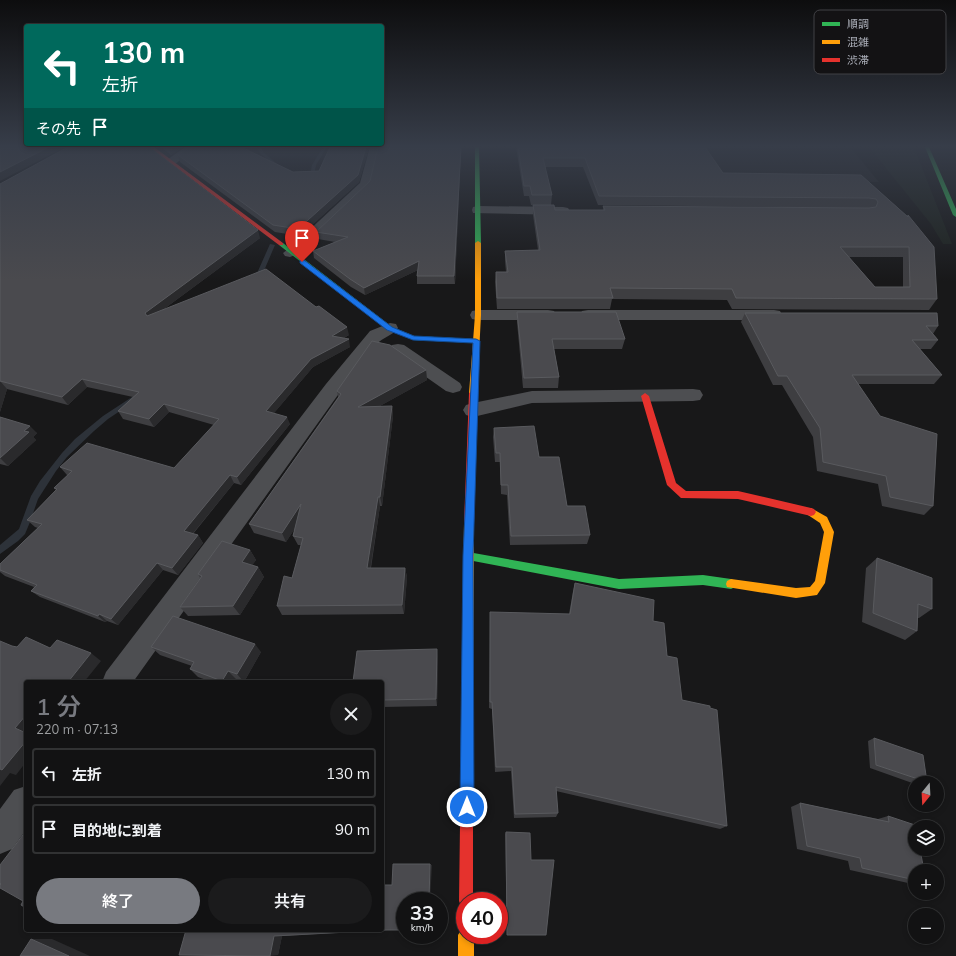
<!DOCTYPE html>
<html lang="ja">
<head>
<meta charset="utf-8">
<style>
	body { margin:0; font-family:Mulish,"Noto Sans JP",sans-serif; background:#1b1b1c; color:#f1f3f6; height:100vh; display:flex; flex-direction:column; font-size:15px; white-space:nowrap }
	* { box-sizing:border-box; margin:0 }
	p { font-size:13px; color:#9c9ea0 }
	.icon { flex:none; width:22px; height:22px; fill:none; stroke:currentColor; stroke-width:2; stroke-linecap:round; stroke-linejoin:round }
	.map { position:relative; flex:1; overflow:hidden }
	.sheet { position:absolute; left:24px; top:680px; width:360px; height:252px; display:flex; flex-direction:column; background:#121213; border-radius:4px; box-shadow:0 2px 6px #0003,0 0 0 1px #313233 }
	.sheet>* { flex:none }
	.top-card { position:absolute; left:24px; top:24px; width:360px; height:122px; border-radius:4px; box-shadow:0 2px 6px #0003,0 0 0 1px #313233; background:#00695c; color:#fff; overflow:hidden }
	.needle { width:26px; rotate:198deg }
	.tools { position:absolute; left:908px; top:776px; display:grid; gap:8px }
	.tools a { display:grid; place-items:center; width:36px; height:36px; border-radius:50%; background:#121213; box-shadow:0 2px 6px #0003,0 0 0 1px #313233; font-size:20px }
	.speed { position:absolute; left:396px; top:892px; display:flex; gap:8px; font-size:20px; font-weight:700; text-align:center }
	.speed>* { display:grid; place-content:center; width:52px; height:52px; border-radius:50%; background:#121213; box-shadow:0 2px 6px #0003,0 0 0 1px #313233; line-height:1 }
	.speed small { font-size:10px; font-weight:400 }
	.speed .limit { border:6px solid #d22; background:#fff; color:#111 }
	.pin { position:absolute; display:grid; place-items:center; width:34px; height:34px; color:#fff; margin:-41px -17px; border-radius:50% 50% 50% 0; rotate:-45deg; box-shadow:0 0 4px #0007 }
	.pin .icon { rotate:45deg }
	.me { position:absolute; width:44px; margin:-22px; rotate:0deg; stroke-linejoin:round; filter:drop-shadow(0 0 3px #0008) }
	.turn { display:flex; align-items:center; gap:14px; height:84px; padding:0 12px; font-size:18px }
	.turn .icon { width:52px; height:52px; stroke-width:2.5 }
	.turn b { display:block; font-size:28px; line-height:34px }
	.then { display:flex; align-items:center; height:38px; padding:0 12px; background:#0003; gap:8px; font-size:15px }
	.round { display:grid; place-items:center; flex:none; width:42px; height:42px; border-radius:21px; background:#1b1b1c }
	.headline { display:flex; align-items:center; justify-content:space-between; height:68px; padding:0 12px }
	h1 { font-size:24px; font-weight:600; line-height:30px; color:#787a80 }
	.button { display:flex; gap:8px; margin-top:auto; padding:8px 12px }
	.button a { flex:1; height:46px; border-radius:24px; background:#787a80; color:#fff; font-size:16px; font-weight:600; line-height:46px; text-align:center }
	.button a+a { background:#1b1b1c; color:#f1f3f6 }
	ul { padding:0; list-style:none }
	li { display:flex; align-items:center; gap:12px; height:50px; margin:0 8px 6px; padding:0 4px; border:2px solid #313233; border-radius:4px }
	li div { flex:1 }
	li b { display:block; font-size:15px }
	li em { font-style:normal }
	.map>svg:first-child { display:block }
	.built { fill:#232325 }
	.green { fill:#1d221e }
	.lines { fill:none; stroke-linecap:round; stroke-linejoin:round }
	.stream { fill:#2d3239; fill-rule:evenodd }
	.street { fill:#4d4e51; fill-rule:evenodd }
	.fast { fill:#30b455; fill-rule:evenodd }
	.slow { fill:#ff9f0a; fill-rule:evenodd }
	.jam { fill:#e5322d; fill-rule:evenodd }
	.wall { fill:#3e3e41; fill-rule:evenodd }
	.shaded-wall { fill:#2a2a2c }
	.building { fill:#4a4a4e; stroke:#595a5e; fill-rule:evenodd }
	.route { fill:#1a73e8; stroke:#114b97 }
	.key { fill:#131214; stroke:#414145; stroke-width:1 }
	.key-label { font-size:11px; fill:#abaeb8 }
</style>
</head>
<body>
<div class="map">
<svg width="956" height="956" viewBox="0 0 956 956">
	<rect width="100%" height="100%" fill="#181819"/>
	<path class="built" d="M 597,147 L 850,147 L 879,182 L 726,180 Z"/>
	<path class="green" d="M 869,147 L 914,147 L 952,244 L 943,244 L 931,224 Z"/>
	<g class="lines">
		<path class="stream" d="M 260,147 L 264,147 L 262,149 L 263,152 L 283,169 L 283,171 L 281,171 L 260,153 L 258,149 Z
			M 323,147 L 327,147 L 316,165 L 313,181 L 309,182 L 312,165 Z
			M 270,244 L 275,245 L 260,280 L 255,281 L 254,280 Z
			M 132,397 L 134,397 L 138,399 L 108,419 L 94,431 L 67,457 L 56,471 L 38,499 L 30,522 L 25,534 L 18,541 L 0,554 L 0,545 L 19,529 L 31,496 L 40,481 L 62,453 L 75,439 L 103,416 Z"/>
		<path class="street" d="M 185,147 L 198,147 L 175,164 L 167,164 L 165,162 L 167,160 Z
			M 370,147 L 380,147 L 370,187 L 302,252 L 290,257 L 285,256 L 283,253 L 292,246 L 360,183 Z
			M 478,206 L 563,207 L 568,208 L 570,211 L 568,214 L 563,215 L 473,213 L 472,210 L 473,207 Z
			M 478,310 L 548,310 L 554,311 L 556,315 L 554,319 L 548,320 L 478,320 L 472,319 L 470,315 L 472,311 Z
			M 588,310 L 774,310 L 780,311 L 782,315 L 780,319 L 774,320 L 588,320 L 582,319 L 580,315 L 582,311 Z
			M 390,323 L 396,324 L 398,328 C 394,335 383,337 377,344 L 340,392 L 133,682 L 102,682 L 106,672 L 326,384 L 370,331 Z
			M 398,344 L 404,345 L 460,383 L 462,387 L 460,391 L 453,393 L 446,391 L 392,353 L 389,349 L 392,345 Z
			M 693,389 L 700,390 L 703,395 L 700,400 L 693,401 L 532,403 L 473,417 L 466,415 L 463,410 L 466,405 L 473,403 L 532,391 Z
			M 26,786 L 26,830 L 12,849 L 0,854 L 0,809 L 14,790 Z"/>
		<path class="fast" d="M 475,147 L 479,147 L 481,243 L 478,245 L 475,243 Z
			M 925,147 L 929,147 L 956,209 L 956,217 L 953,215 Z
			M 279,243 L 283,243 L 392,327 L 414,336 L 476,339 L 480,341 L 476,343 L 413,340 L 388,329 L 279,245 Z
			M 468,552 L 619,579 L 703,575 L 731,579 L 735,581 L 736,584 L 735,587 L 731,589 L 703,585 L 619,589 L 468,560 L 464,559 L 463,556 L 464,553 Z"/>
		<path class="slow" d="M 478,241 L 481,243 L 481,315 L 477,393 L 473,396 L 469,393 L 475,315 L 475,243 Z
			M 811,508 L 827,517 L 834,532 L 825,583 L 817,595 L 796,598 L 727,587 L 726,584 L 727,581 L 731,579 L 796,588 L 810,587 L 815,581 L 824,532 L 820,523 L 808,515 L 806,512 L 808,509 Z
			M 469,519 L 472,520 L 474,523 L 473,749 L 472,754 L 467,755 L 462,754 L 461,749 L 464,523 L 466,520 Z
			M 465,928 L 465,935 L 474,935 L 474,956 L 458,956 L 458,935 L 461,930 Z"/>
		<path class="jam" d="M 149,147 L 154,147 L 283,243 L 283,245 L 279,245 Z
			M 473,390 L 477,393 L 474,523 L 472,526 L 469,527 L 466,526 L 464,523 L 469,393 Z
			M 645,393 L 649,396 L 676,483 L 686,491 L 738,491 L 811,508 L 814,509 L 816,512 L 814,515 L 811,516 L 738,499 L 681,498 L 667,485 L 641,396 Z
			M 467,743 L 472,744 L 473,749 L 473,901 L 465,901 L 465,908 L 461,906 L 459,901 L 461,749 L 462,744 Z"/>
	</g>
	<path class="wall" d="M 161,147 L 182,147 L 171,155 Z
		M 253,147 L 248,150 L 293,172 L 319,171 L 330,147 L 369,147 L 359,182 L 300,236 L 275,232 L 180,162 L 178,155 Z
		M 378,147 L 461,147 L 455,284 L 417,284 L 417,276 L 418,270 L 365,295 L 351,287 L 314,258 L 313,251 L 335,242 L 318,239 L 316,232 L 370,181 Z
		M 516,147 L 705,147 L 723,173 L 861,175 L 907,216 L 908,215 L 937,299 L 929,310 L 732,309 L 727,300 L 612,299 L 610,309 L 497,309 L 495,282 L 496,272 L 506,272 L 505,261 L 505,251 L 538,250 L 533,215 L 533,205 L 555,210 L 603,210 L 603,206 L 867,208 L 864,208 L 598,205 L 583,167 L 545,167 L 552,195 L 551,205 L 531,205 L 529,196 L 524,196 ZM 849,257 L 903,257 L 903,287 L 875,287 Z
		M 0,184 L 260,238 L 164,309 L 349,335 L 344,338 L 350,347 L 313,367 L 274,413 L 290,424 L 241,485 L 234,483 L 193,534 L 198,535 L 203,543 L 178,575 L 163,570 L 118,625 L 107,621 L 105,622 L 40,597 L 31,591 L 34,587 L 5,576 L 0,572 L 0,564 L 38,528 L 35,527 L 27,520 L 56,490 L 54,488 L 68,475 L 67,475 L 60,467 L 174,468 L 214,425 L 169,412 L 154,427 L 123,419 L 118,411 L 133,397 L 87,387 L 68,405 L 7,389 L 0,412 Z
		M 517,312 L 625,339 L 622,349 L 554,349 L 559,377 L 558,388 L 523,388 L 517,322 Z
		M 745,313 L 938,326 L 933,334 L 938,340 L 931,349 L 920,349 L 942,375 L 934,384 L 858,384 L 933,506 L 924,515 L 882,506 L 878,484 L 817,471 L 813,437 L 782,385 L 773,385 L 741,322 Z
		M 426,370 L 427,380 L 378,407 L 392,406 L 393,416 L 382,506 L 380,506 L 371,568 L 405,568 L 407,577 L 404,614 L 282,615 L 277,606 L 292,578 L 301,545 L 298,545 L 293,536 L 295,528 L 286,542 L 254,533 L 249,524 L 338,397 L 337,391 Z
		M 0,417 L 37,433 L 33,437 L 36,440 L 8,466 L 0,464 Z
		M 494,428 L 539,457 L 567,506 L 590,535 L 587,544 L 510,545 L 507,495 L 501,494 L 500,462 L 495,462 L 493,437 Z
		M 250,550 L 256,560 L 252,565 L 258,567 L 264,577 L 240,615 L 188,616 L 180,607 L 200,578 L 198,574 Z
		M 877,558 L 932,609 L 919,618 L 918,618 L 917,631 L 905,640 L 862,622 L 866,568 Z
		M 575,583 L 653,621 L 667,656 L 682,700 L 727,826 L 720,829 L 556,791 L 558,813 L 556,817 L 514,818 L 511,771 L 495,772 L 492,709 L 489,708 L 490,620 L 569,614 L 573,591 Z
		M 151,647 L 261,652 L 244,682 L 236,679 L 234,682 L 212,682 L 198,677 L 190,669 L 192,666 L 160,655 Z
		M 438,657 L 437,706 L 382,707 L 382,682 Z
		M 874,738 L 927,782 L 915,783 L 915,784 L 870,768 L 868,741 Z
		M 800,803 L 878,819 L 888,816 L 915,871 L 915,882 L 908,883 L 850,870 L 848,861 L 797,849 L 791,807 Z
		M 506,832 L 531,860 L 546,935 L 507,935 L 505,834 Z
		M 430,864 L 432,866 L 405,901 L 405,930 L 389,930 L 282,936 L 278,955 L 186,930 L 392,885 Z"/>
	<path class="shaded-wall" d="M 49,147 L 65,147 L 0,181 L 0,172 Z
		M 171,147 L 182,147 L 171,155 L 169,148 Z
		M 241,147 L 253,147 L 243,154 Z
		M 366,147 L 369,147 L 359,182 L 300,236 L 298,229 Z
		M 461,147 L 455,284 L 454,276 Z
		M 258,230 L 260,238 L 149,320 L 145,313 Z
		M 419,261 L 420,269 L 365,295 L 364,288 Z
		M 347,327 L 349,335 L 334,343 L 332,336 Z
		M 349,339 L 350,347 L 313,367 L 269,419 L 266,411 L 311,359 Z
		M 426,370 L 427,380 L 360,417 L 358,407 Z
		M 82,379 L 87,387 L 68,405 L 62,397 Z
		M 0,381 L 7,389 L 0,412 Z
		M 164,404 L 169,412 L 154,427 L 149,419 Z
		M 392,406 L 393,416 L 382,506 L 380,497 Z
		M 287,417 L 290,424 L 241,485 L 237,477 Z
		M 30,426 L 37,433 L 33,437 L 36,440 L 8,466 L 0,458 L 24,431 Z
		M 230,475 L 234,483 L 189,538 L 184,531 Z
		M 378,497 L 380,506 L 369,577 L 367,568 Z
		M 301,504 L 305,513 L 286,542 L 282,533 Z
		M 198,535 L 203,543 L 178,575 L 172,568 Z
		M 250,550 L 256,560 L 248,572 L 242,562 Z
		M 157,563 L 163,570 L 118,625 L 111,619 Z
		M 258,567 L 264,577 L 240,615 L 233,606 Z
		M 405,568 L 407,577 L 404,614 L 402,605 Z
		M 99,614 L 107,621 L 105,622 L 98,616 Z
		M 255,644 L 261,652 L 244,682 L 237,674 Z
		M 437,649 L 438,657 L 437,706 L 436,699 Z
		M 91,653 L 101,661 L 84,682 L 68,682 Z
		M 228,671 L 236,679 L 234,682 L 223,682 L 222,681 Z
		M 26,715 L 26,733 L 15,728 Z
		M 26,741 L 26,762 L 16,775 L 10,773 L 0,786 L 0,768 Z
		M 430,864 L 432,866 L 430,901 L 429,901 Z
		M 274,936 L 282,936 L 278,955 L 270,956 Z
		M 31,939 L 52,939 L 90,956 L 69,956 Z"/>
	<path class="building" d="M 0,147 L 49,147 L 0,172 Z
		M 68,147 L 149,147 L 258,230 L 145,313 L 147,316 L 266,269 L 316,307 L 319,306 L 347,327 L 332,336 L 349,339 L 311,359 L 266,411 L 287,417 L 237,477 L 230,475 L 184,531 L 198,535 L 172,568 L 157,563 L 111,619 L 99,614 L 98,616 L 31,591 L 37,585 L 0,570 L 0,564 L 42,524 L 27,520 L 57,489 L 54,488 L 72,471 L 60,467 L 87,443 L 174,468 L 219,419 L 164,404 L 149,419 L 118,411 L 139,392 L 82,379 L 62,397 L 0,381 L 0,184 Z
		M 189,147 L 241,147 L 293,172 L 319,171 L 330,147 L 366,147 L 358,175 L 298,229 L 273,225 L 178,155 Z
		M 378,147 L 461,147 L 454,276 L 417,276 L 419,261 L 364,288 L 350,279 L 313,251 L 348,237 L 316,232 L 370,181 Z
		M 518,147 L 705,147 L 723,173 L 861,175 L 908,217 L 908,215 L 934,247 L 937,299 L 736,298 L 732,289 L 610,288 L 613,298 L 497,298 L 496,272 L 508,272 L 505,251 L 540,250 L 533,205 L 554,205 L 555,210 L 605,210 L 603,206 L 869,208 L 876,207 L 878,202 L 876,199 L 869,198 L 599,196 L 585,158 L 543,158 L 552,195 L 532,195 L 530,186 L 524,186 ZM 840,247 L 909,247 L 910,287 L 875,287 Z
		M 517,312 L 616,312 L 625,339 L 552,339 L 559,377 L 524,378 Z
		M 745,313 L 937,313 L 938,326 L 926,326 L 938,340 L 912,340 L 942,375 L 852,375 L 880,416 L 937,434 L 933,506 L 890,497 L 886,476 L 823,462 L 820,428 L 787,376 L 778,376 Z
		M 372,341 L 390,345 L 426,370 L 358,407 L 392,406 L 380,497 L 378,497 L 367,568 L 405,568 L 402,605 L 277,606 L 284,576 L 292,578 L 303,538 L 293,536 L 301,504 L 282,533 L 249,524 L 341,394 L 337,391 Z
		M 0,417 L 30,426 L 24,431 L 29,432 L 0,458 Z
		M 534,426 L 539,457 L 559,457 L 567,506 L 585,506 L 590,535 L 511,536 L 508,485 L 501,485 L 500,453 L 496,453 L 494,428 Z
		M 222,541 L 250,550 L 242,562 L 258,567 L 233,606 L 180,607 L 202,576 L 198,574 Z
		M 877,558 L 932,578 L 932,609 L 918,604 L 917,631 L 873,613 Z
		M 575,583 L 654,600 L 653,621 L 664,623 L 667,656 L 677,658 L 682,700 L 710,706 L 710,708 L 717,710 L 727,826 L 556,787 L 558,813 L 515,814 L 512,767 L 496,767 L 492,702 L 490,702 L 490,612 L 570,614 Z
		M 173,616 L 255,644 L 237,674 L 228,671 L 222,681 L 190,669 L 194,662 L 151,647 Z
		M 26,637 L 50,648 L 57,640 L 91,653 L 68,682 L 26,682 L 26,715 L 15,728 L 26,733 L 26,741 L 2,770 L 0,769 L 0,641 L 12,646 L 17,647 Z
		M 437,649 L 436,699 L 382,700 L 382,682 L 353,682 L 357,651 Z
		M 874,738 L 923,755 L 927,782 L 876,765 Z
		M 800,803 L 889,822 L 888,816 L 915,825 L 915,849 L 920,849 L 924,871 L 915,871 L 915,880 L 862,868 L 860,858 L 807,846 Z
		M 26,831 L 26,908 L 21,905 L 23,901 L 0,888 L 0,885 L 1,884 L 0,883 L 0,865 Z
		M 506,832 L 530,833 L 531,860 L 554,860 L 546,935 L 507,935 Z
		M 393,864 L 430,864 L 429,901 L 405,901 L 405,930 L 386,930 L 274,936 L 270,956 L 179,955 L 186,930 L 382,930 L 382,885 L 392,885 Z
		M 31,939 L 69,956 L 20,956 Z"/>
	<linearGradient id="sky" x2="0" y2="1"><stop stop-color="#0d0d0e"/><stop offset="0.52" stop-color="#373d49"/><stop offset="1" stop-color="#373d49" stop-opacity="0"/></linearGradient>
	<rect width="956" height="281" fill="url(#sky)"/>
	<path class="route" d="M 300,260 L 304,260 L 392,327 L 414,336 L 476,339 L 480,341 L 473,556 L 474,807 L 472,812 L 467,814 L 462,812 L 460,807 L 463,556 L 473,343 L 413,340 L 387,330 L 300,263 Z"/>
	<rect x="814" y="10" width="132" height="64" rx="6" class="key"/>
	<rect x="822" y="22" width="18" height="4" fill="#30b455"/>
	<rect x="822" y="40" width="18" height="4" fill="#ff9f0a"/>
	<rect x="822" y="58" width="18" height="4" fill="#e5322d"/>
	<g class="key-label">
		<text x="847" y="28">順調</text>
		<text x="847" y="46">混雑</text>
		<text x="847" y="64">渋滞</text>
	</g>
</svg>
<div class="tools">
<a><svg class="needle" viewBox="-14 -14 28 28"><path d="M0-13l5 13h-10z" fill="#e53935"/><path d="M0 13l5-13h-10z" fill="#9c9ea0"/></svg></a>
<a><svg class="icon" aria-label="layers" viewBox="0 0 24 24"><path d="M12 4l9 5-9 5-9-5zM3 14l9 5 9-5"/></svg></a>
<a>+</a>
<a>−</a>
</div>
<div class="speed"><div>33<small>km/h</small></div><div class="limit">40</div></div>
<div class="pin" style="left:302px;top:262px;background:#d93025"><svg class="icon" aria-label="arrive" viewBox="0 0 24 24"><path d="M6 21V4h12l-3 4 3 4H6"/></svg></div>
<svg class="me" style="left:467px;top:807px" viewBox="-20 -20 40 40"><circle r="17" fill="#1a73e8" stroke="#fff" stroke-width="3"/><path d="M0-11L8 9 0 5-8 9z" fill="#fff"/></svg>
<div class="top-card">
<div class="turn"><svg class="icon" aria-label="left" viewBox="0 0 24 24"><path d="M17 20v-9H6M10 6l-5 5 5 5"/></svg><div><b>130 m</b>左折</div></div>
<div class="then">その先<svg class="icon" aria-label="arrive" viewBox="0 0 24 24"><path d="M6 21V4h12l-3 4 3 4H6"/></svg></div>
</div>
<section class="sheet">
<div class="headline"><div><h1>1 分</h1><p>220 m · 07:13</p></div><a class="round"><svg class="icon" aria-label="close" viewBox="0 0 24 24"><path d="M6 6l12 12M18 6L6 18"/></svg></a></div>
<ul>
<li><svg class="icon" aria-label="left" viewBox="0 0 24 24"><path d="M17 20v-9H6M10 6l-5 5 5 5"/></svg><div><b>左折</b></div><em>130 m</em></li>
<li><svg class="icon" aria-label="arrive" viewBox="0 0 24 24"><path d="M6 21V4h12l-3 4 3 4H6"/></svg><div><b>目的地に到着</b></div><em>90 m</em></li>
</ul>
<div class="button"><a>終了</a><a>共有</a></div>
</section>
</div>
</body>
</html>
